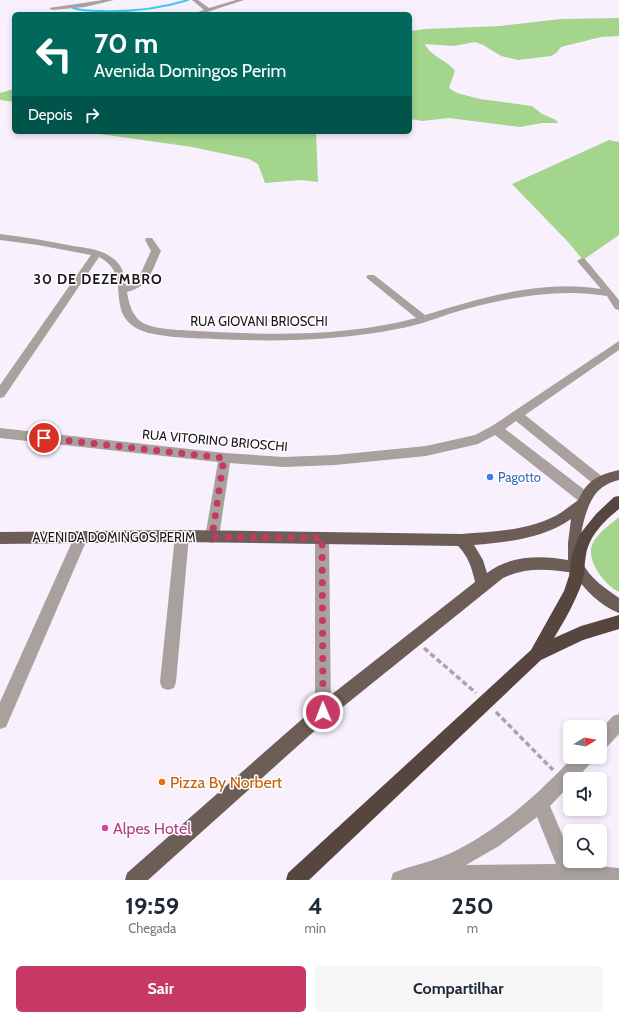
<!DOCTYPE html>
<html lang="pt">
<head>
<meta charset="utf-8">
<style>
	body { margin:0; font-family:Cabin,sans-serif; background:#f6f6f7; color:#1f2937; height:100vh; display:flex; flex-direction:column; font-size:15px; white-space:nowrap }
	* { box-sizing:border-box; margin:0 }
	p { font-size:13px; color:#747a83 }
	.icon { flex:none; width:22px; height:22px; fill:none; stroke:currentColor; stroke-width:2; stroke-linecap:round; stroke-linejoin:round }
	.map { position:relative; height:880px; overflow:hidden }
	.details { display:flex; flex-direction:column; background:#fff; flex:1 }
	.details>* { flex:none }
	.top-card { position:absolute; left:12px; top:12px; width:400px; height:122px; border-radius:6px; box-shadow:0 2px 6px #0003; background:#00695c; color:#fff; overflow:hidden }
	.needle { width:26px; rotate:79deg }
	.buttons { position:absolute; left:563px; top:720px; display:grid; gap:8px }
	.buttons a { display:grid; place-items:center; width:44px; height:44px; border-radius:6px; background:#fff; box-shadow:0 2px 6px #0003; font-size:20px }
	.pin { position:absolute; display:grid; place-items:center; width:34px; height:34px; color:#fff; margin:-17px; border:2px solid #fff; border-radius:50%; box-shadow:0 1px 4px #0007 }
	.me { position:absolute; width:44px; margin:-22px; rotate:359deg; stroke-linejoin:round; filter:drop-shadow(0 0 3px #0008) }
	.turn { display:flex; align-items:center; gap:14px; height:84px; padding:0 16px; font-size:18px }
	.turn .icon { width:52px; height:52px; stroke-width:2.5 }
	.turn b { display:block; font-size:28px; line-height:34px }
	.then { display:flex; align-items:center; height:38px; padding:0 16px; background:#0003; gap:8px; font-size:15px }
	.eta { display:flex; justify-content:space-evenly; align-items:center; height:68px; text-align:center }
	.eta b { font-size:24px; font-weight:700; line-height:28px }
	.cta { display:flex; gap:8px; margin-top:auto; padding:8px 16px }
	.cta a { flex:1; height:46px; border-radius:6px; background:#c63965; color:#fff; font-size:16px; font-weight:700; line-height:46px; text-align:center }
	.cta a+a { background:#f6f6f7; color:#1f2937 }
	.map>svg:first-child { display:block }
	.green { fill:#a3d58d }
	.lines { fill:none; stroke-linecap:round; stroke-linejoin:round }
	.stream { stroke:#3dcaef; stroke-width:2 }
	.path { stroke:#aba4af; stroke-width:3.5; stroke-dasharray:5.5 3; stroke-linecap:butt }
	.minor { fill:#a9a19d; fill-rule:evenodd }
	.major { fill:#6c5e57; fill-rule:evenodd }
	.highway { fill:#56463f; fill-rule:evenodd }
	.route { stroke:#c63965; stroke-width:7; stroke-dasharray:0 12.6 }
	.shop-dot { fill:#3f7fe0; stroke:#fff; stroke-width:1.5 }
	.food-dot { fill:#e8710a; stroke:#fff; stroke-width:1.5 }
	.hotel-dot { fill:#d1479c; stroke:#fff; stroke-width:1.5 }
	.labels { text-anchor:middle; stroke-width:3; stroke-linejoin:round; paint-order:stroke }
	.street-label { font-size:13px; fill:#1b171d; stroke:#fff }
	.shop-label { font-size:13px; fill:#366cbe; stroke:#fff; text-anchor:start }
	.far-district-label { font-size:14px; font-weight:bold; letter-spacing:1px; fill:#1b171d; stroke:#fff }
	.near-food-label { font-size:16px; fill:#c56008; stroke:#fff; text-anchor:start }
	.near-hotel-label { font-size:16px; fill:#b23c85; stroke:#fff; text-anchor:start }
</style>
</head>
<body>
<div class="map">
<svg width="619" height="880" viewBox="0 0 619 880">
	<rect width="100%" height="100%" fill="#f9f0fd"/>
	<path class="green" d="M 619,18 L 619,36 L 601,37 L 561,47 L 556,53 L 551,56 L 518,60 L 501,56 L 483,45 L 475,42 L 454,46 L 425,44 C 430,56 447,60 455,71 L 449,88 L 457,93 L 480,99 L 532,106 L 542,114 L 556,120 L 558,123 L 542,123 L 520,127 L 449,118 L 422,121 L 410,119 L 410,31 L 426,29 L 500,26 L 561,19 Z
		M 14,89 L 14,102 L 0,100 L 0,93 Z
		M 86,132 L 316,132 L 318,182 L 301,180 L 265,183 L 258,164 L 249,159 L 192,147 Z
		M 609,140 L 619,142 L 619,235 L 583,260 L 569,243 L 512,184 Z
		M 619,517 L 619,592 C 604,585 583,557 594,541 C 600,531 611,524 619,517 Z"/>
	<g class="lines">
		<path class="stream" d="M 73,8 C 82,11 91,11 101,11 C 131,12 159,9 188,0"/>
		<path class="path" d="M 424,648 L 476,693
			M 496,712 L 553,770"/>
		<path class="minor" d="M 103,0 L 114,0 L 85,7 L 52,10 L 49,8 Z
			M 192,0 L 198,0 L 209,8 L 236,0 L 244,0 L 201,14 L 192,14 L 204,10 Z
			M 0,234 C 25,237 49,241 73,246 C 86,248 100,249 111,257 C 122,264 125,274 126,286 L 138,279 L 151,251 L 145,240 L 146,238 L 152,238 L 161,251 C 152,270 150,286 127,292 C 129,304 132,316 143,323 C 156,330 182,330 197,331 C 269,335 345,337 416,318 L 368,279 L 366,277 L 368,275 L 374,275 L 425,315 C 480,298 542,279 601,289 L 577,261 L 582,258 L 585,259 L 619,300 L 619,310 L 615,309 L 607,296 C 554,287 500,299 449,314 C 432,320 415,326 397,329 C 337,341 275,342 214,339 C 194,338 153,338 136,328 C 112,314 123,289 114,271 C 111,265 105,260 99,257 L 4,397 L 0,398 L 0,385 L 91,255 L 38,245 L 0,240 Z
			M 619,341 L 619,350 L 525,415 L 604,478 L 606,482 L 604,486 L 600,487 L 596,486 L 516,421 L 505,429 L 590,494 L 591,498 L 590,502 L 585,503 L 580,502 L 495,435 L 478,444 L 426,456 L 335,465 L 284,467 L 230,463 L 219,537 L 217,541 L 212,543 L 207,541 L 205,537 L 218,462 L 0,438 L 0,428 L 225,453 L 284,457 L 335,455 L 426,446 L 475,435 L 492,426 Z
			M 182,530 L 187,532 L 189,536 L 176,682 L 174,688 L 168,690 L 162,688 L 160,682 L 175,536 L 177,532 Z
			M 81,531 L 86,533 L 88,537 L 6,727 L 0,729 L 0,702 L 76,533 Z
			M 322,532 L 327,534 L 329,538 L 331,712 L 329,718 L 323,720 L 317,718 L 315,712 L 315,538 L 317,534 Z
			M 619,714 L 619,734 L 606,748 L 600,750 L 600,730 L 613,716 Z
			M 573,757 L 593,757 L 591,763 L 576,779 L 570,779 L 570,785 L 550,806 L 570,853 L 570,861 L 573,861 L 575,864 L 619,868 L 619,880 L 391,880 L 393,873 C 412,865 432,862 451,853 C 499,830 537,795 573,757 ZM 537,817 L 556,864 L 466,865 L 499,846 Z"/>
		<path class="major" d="M 619,470 L 619,480 C 611,482 604,485 598,491 C 585,504 575,547 583,564 C 590,578 606,589 619,598 L 619,613 C 601,606 584,590 574,573 C 549,569 526,567 503,578 L 329,718 L 148,880 L 125,880 L 127,873 L 317,706 L 475,582 C 472,568 468,556 458,546 L 182,542 L 0,544 L 0,532 L 182,530 L 461,534 C 495,531 532,531 562,512 C 567,508 572,505 577,501 C 580,498 582,492 585,488 C 593,477 606,473 619,470 ZM 571,519 L 568,543 L 568,560 C 541,555 510,555 487,573 L 483,560 L 474,545 C 508,542 542,539 571,519 Z"/>
		<path class="highway" d="M 619,496 L 619,509 C 604,521 589,536 586,555 C 584,565 585,574 582,583 C 575,602 565,620 554,638 L 581,626 L 619,615 L 619,629 L 583,640 L 541,660 L 309,880 L 286,880 L 288,873 L 531,650 L 564,591 L 569,576 L 572,554 L 580,534 L 596,514 L 614,497 Z"/>
	</g>
	<g class="lines">
		<path class="route" d="M 44,438 L 224,458 L 212,537 L 322,538 L 323,712"/>
	</g>
	<circle class="shop-dot" cx="490" cy="477" r="4"/>
	<circle class="food-dot" cx="162" cy="782" r="4"/>
	<circle class="hotel-dot" cx="105" cy="828" r="4"/>
	<g class="labels">
		<g class="street-label">
			<text x="259" y="326">RUA GIOVANI BRIOSCHI</text>
			<text transform="translate(215 440) rotate(5)" y="5">RUA VITORINO BRIOSCHI</text>
			<text x="114" y="542">AVENIDA DOMINGOS PERIM</text>
		</g>
		<g class="shop-label">
			<text x="498" y="482">Pagotto</text>
		</g>
		<g class="far-district-label">
			<text x="98" y="284">30 DE DEZEMBRO</text>
		</g>
		<g class="near-food-label">
			<text x="170" y="788">Pizza By Norbert</text>
		</g>
		<g class="near-hotel-label">
			<text x="113" y="834">Alpes Hotel</text>
		</g>
	</g>
</svg>
<div class="buttons">
<a><svg class="needle" viewBox="-14 -14 28 28"><path d="M0-13l5 13h-10z" fill="#e53935"/><path d="M0 13l5-13h-10z" fill="#747a83"/></svg></a>
<a><svg class="icon" aria-label="sound" viewBox="0 0 24 24"><path d="M4 9h4l5-4v14l-5-4H4zM17 9q2 3 0 6"/></svg></a>
<a><svg class="icon" aria-label="search" viewBox="0 0 24 24"><circle cx="10" cy="10" r="6"/><path d="M15 15l6 6"/></svg></a>
</div>
<div class="pin" style="left:44px;top:438px;background:#d93025"><svg class="icon" aria-label="arrive" viewBox="0 0 24 24"><path d="M6 21V4h12l-3 4 3 4H6"/></svg></div>
<svg class="me" style="left:323px;top:712px" viewBox="-20 -20 40 40"><circle r="17" fill="#c63965" stroke="#fff" stroke-width="3"/><path d="M0-11L8 9 0 5-8 9z" fill="#fff"/></svg>
<div class="top-card">
<div class="turn"><svg class="icon" aria-label="left" viewBox="0 0 24 24"><path d="M17 20v-9H6M10 6l-5 5 5 5"/></svg><div><b>70 m</b>Avenida Domingos Perim</div></div>
<div class="then">Depois<svg class="icon" aria-label="right" viewBox="0 0 24 24"><path d="M7 20v-9h11M14 6l5 5-5 5"/></svg></div>
</div>
</div>
<section class="details">
<div class="eta">
<div><b>19:59</b><p>Chegada</p></div>
<div><b>4</b><p>min</p></div>
<div><b>250</b><p>m</p></div>
</div>
<div class="cta"><a>Sair</a><a>Compartilhar</a></div>
</section>
</body>
</html>
